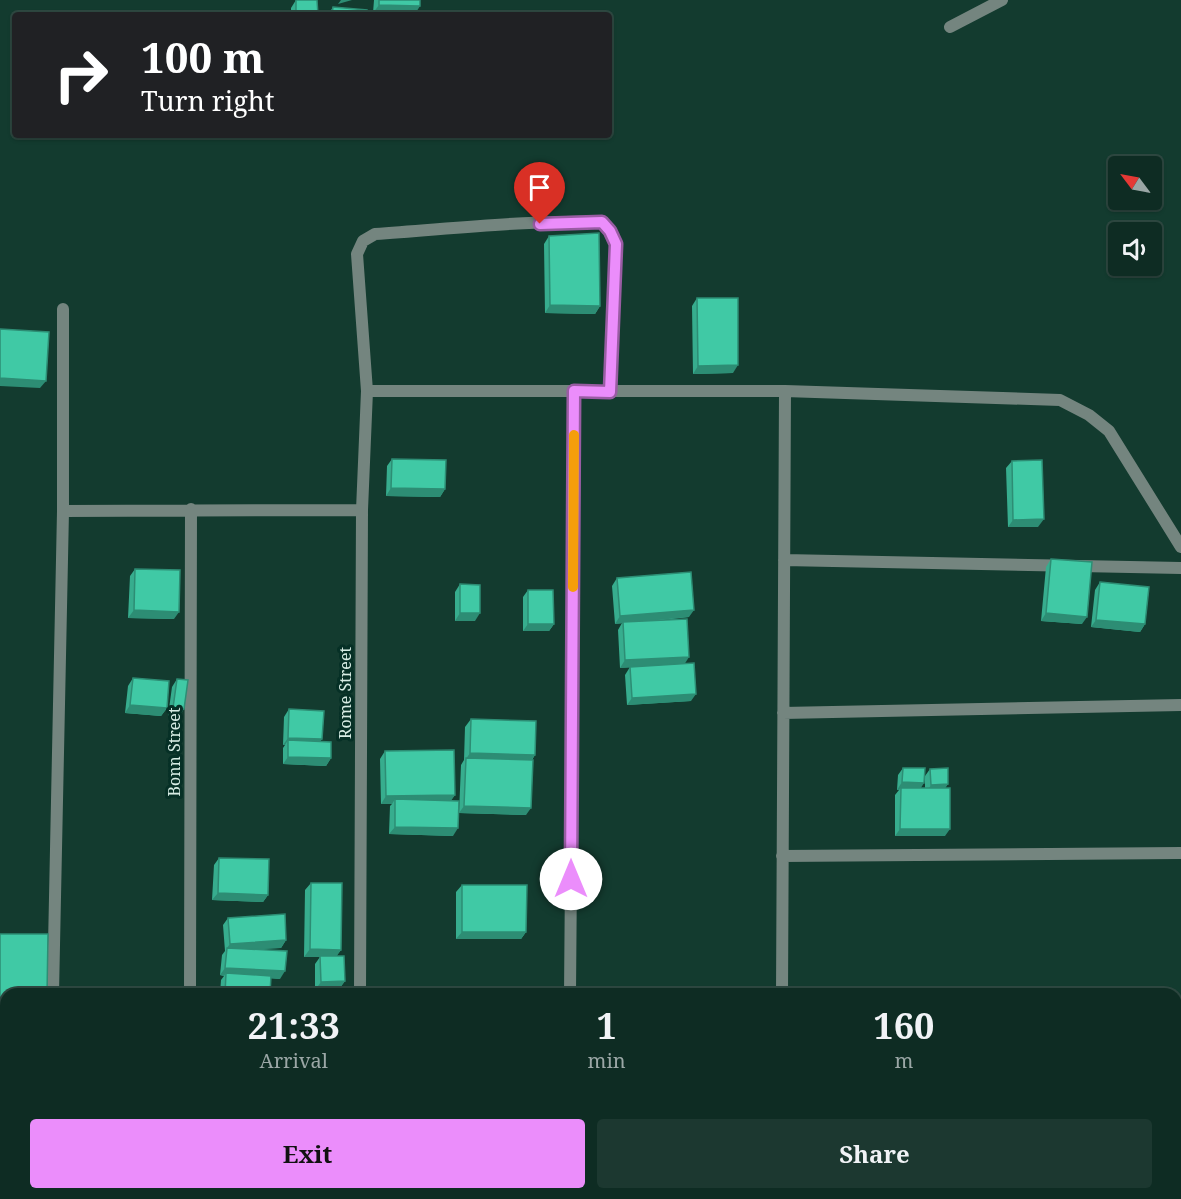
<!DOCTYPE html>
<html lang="en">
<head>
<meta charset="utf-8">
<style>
	body { margin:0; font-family:"Noto Serif",serif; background:#1c3830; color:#f1f3f6; height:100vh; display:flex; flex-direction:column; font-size:22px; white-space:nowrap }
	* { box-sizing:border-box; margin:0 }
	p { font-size:20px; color:#9ba7a6 }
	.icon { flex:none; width:33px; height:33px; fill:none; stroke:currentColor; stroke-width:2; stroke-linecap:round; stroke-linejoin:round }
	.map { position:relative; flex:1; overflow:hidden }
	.sheet { position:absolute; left:0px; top:988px; width:1182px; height:212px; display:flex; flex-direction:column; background:#0e2c23; border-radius:18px 18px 0 0; box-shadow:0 2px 4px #0004,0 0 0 2px #2e4841 }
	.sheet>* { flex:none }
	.banner { position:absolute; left:12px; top:12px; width:600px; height:126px; border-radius:6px; box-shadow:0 2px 4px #0004,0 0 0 2px #2e4841; background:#202124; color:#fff; overflow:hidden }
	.needle { width:39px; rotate:302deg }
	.fabs { position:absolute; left:1108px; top:156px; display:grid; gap:12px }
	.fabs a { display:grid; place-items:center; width:54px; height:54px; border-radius:6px; background:#0e2c23; box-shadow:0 2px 4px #0004,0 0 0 2px #2e4841; font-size:30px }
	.pin { position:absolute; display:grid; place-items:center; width:51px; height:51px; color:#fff; margin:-62px -26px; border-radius:50% 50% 50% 0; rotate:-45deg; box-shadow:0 0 6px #0007 }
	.pin .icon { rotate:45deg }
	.me { position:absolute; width:66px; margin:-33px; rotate:0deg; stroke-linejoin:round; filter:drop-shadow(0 0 4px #0008) }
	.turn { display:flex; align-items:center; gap:21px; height:126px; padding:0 30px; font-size:27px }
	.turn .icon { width:78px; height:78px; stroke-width:2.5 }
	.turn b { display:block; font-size:42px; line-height:51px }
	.eta { display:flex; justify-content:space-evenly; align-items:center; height:102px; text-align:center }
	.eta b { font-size:36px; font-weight:700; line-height:42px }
	.primary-button { display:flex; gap:12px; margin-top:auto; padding:12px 30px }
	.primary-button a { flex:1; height:69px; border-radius:6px; background:#eb8dfb; color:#111; font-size:24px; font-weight:700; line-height:69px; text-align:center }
	.primary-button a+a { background:#1c3830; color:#f1f3f6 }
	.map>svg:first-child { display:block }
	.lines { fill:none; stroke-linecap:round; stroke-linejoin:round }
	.lane { stroke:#74857f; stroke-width:12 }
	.street { stroke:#74857f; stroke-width:12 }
	.wall { fill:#37ad8e }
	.shaded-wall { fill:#2d8d74 }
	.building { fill:#40c9a5; stroke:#2d8d74; stroke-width:1.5 }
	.route-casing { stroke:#995ca3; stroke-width:15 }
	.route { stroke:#eb8dfb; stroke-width:10 }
	.slow { stroke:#f59e0b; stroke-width:10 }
	.labels { text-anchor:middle; stroke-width:6; stroke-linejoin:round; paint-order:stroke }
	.street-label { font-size:16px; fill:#d8ede5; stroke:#063026 }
</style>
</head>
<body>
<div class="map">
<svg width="1181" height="1199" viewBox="0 0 1181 1199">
	<rect width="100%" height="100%" fill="#133b2f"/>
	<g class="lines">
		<path class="lane" d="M 950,27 L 1002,0"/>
		<path class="street" d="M 367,391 L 785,391 L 1060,400 L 1089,415 L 1109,431 L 1181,547
			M 63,511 L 362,510
			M 784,560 L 1181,568
			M 783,713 L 1181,705
			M 782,856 L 1181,853
			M 53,994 L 63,511 L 63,309
			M 190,994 L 191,509
			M 360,994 L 362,510 L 367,391 L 357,254 L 363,241 L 375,234 C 450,229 526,220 602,222 L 610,231 L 616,244 L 610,391
			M 570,994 L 575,391
			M 782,994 L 785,391
			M 1176,1002 L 1181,1002
			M 1176,1177 L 1181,1177
			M 48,1199 L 48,1194
			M 189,1199 L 189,1194
			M 359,1199 L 359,1194
			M 569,1199 L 569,1194"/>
	</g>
	<path class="wall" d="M 296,0 L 318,15 L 291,15 L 291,8 Z
		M 374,0 L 420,0 L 415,14 L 408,14 L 408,15 L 385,15 L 386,13 L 373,13 Z
		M 333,7 L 367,15 L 328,15 Z
		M 549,236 L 600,306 L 595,314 L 545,313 L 544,244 Z
		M 697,298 L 733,373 L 693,374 L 692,306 Z
		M 392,459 L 445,489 L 440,497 L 386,496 L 387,466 Z
		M 1012,461 L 1038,527 L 1008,527 L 1006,468 Z
		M 1051,559 L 1082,624 L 1041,621 L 1046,567 Z
		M 135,569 L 174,619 L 128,618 L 130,576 Z
		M 617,578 L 689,617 L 654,621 L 684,664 L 691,701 L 627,705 L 625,675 L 630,667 L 620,668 L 618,630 L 622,623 L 615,624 L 612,586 Z
		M 1100,582 L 1145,624 L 1140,632 L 1091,627 L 1095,590 Z
		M 460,584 L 475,621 L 455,621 L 455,592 Z
		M 528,590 L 554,624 L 549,631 L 523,631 L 523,597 Z
		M 133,678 L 167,708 L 161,716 L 125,713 L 128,686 Z
		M 177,679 L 179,717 L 168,716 L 172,687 Z
		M 289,709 L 322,739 L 320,741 L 331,758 L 326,766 L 283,764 L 283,748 L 285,745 L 283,745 L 284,717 Z
		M 471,719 L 535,755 L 532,760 L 526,815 L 459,813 L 461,765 L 464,760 L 465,727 Z
		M 385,751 L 455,795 L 451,800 L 453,836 L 389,834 L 390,806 L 392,804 L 381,804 L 380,759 Z
		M 903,768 L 921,788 L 925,788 L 925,776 L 930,769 L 948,784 L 945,788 L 945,836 L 895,836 L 895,795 L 899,790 L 897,790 L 898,775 Z
		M 219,858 L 268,895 L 263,902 L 212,900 L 214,865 Z
		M 311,883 L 341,950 L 336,956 L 345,981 L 339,989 L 315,990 L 315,964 L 320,957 L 304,957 L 305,890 Z
		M 462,885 L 526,932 L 521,939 L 456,939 L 456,892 Z
		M 228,918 L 286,940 L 281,948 L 254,949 L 280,979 L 271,978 L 270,994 L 220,994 L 221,980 L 224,976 L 220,975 L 222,955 L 225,951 L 223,925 Z
		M 225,1194 L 272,1194 L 269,1199 L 225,1199 Z
		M 287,1194 L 358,1194 L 358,1199 L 286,1199 Z
		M 456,1194 L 535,1194 L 535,1199 L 456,1199 Z
		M 725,1194 L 782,1194 L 782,1199 L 725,1199 Z"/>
	<path class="shaded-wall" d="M 341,0 L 352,0 L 338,4 Z
		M 379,5 L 420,6 L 415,14 L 373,13 Z
		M 550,305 L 600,306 L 595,314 L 545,313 Z
		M 738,365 L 733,373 L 693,374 L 698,366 Z
		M 0,378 L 46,381 L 40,388 L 0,386 Z
		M 391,488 L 445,489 L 440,497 L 386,496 Z
		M 1044,519 L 1038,527 L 1008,527 L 1013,520 Z
		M 134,610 L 179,612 L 174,619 L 128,618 Z
		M 694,610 L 689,617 L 615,624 L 620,616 Z
		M 460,613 L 480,613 L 475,621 L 455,621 Z
		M 1046,613 L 1087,617 L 1082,624 L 1041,621 Z
		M 1096,620 L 1145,624 L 1140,632 L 1091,627 Z
		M 528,624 L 554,624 L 549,631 L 523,631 Z
		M 689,657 L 684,665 L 620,668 L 625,660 Z
		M 696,694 L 691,701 L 627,705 L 632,698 Z
		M 130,705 L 167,708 L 161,716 L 125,713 Z
		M 173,708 L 184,709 L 179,717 L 168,716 Z
		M 288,738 L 322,739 L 317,746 L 288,740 L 285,745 L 283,745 Z
		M 470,753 L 535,755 L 530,762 L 466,759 Z
		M 288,757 L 331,758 L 326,766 L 283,764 Z
		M 902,782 L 924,783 L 919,791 L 901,788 L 899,790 L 897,790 Z
		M 948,784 L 943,791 L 926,793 L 931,785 Z
		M 455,795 L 450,802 L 395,799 L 392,804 L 381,804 L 386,796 Z
		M 464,806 L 531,808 L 526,815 L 459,813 Z
		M 395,827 L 458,828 L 453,836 L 389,834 Z
		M 900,829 L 950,829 L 945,836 L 895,836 Z
		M 218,893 L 268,895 L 263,902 L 212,900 Z
		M 462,932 L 526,932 L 521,939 L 456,939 Z
		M 286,940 L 281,948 L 227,951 L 227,948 L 230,944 Z
		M 310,949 L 341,950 L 336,957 L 304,957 Z
		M 225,968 L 285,971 L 280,979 L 226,976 L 226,973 L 224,976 L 220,975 Z
		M 345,981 L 339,989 L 315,990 L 321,982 Z
		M 0,997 L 6,997 L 6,1004 L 0,1004 Z
		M 130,1194 L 175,1194 L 173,1196 L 128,1197 Z
		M 230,1194 L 272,1194 L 269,1199 L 226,1199 Z"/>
	<path class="building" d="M 296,0 L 317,0 L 318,15 L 296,15 Z
		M 379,0 L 420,0 L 420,6 L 379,5 Z
		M 333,7 L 367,10 L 367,15 L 332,15 Z
		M 458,12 L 459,15 L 442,15 Z
		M 386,13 L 408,13 L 408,15 L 386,15 Z
		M 599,233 L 600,306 L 550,305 L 549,236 Z
		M 697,298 L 738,298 L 738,365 L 698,366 Z
		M 0,329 L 49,332 L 46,381 L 0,378 Z
		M 392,459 L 446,460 L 445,489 L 391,488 Z
		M 1042,460 L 1044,519 L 1013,520 L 1012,461 Z
		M 1051,559 L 1092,562 L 1087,617 L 1046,613 Z
		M 135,569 L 180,570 L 179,612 L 134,610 Z
		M 691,572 L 694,610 L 620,616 L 617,578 Z
		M 1100,582 L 1149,587 L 1145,624 L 1096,620 Z
		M 460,584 L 480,585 L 480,613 L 460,613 Z
		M 528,590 L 553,590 L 554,624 L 528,624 Z
		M 687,619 L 689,657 L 625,660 L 623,622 Z
		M 694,663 L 696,694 L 632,698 L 630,667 Z
		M 133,678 L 169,681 L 167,708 L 130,705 Z
		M 177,679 L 188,680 L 184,709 L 173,708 Z
		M 289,709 L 324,711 L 322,739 L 288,738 Z
		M 471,719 L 536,721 L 535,755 L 470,753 Z
		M 288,740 L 331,742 L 331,758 L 288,757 Z
		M 454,750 L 455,795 L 386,796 L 385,751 Z
		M 466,758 L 533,760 L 531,808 L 464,806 Z
		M 903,768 L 925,768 L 924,783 L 902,782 Z
		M 948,768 L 948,784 L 931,785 L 930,769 Z
		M 901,788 L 950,788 L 950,829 L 900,829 Z
		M 395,799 L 459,801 L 458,828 L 395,827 Z
		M 219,858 L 269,859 L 268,895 L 218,893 Z
		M 311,883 L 342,883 L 341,950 L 310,949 Z
		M 462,885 L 527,885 L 526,932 L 462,932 Z
		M 285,914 L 286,940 L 230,944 L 228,918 Z
		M 0,934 L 48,934 L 47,994 L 6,994 L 6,997 L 0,997 Z
		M 227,948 L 287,951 L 285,971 L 225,968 Z
		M 320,956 L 344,956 L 345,981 L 321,982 Z
		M 226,973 L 271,976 L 270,994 L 225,994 Z
		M 291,1194 L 358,1194 L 358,1199 L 291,1199 Z
		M 461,1194 L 535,1194 L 535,1199 L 461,1199 Z
		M 730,1194 L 782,1194 L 782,1199 L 730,1199 Z
		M 152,1196 L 172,1196 L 172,1199 L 152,1199 Z
		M 144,1197 L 144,1199 L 123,1199 L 123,1198 Z"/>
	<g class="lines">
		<defs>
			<path id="route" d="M 540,224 L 602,222 L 610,231 L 616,244 L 610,392 L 574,391 L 571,879"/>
		</defs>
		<use href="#route" class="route-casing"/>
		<use href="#route" class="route"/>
		<path class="slow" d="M 573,587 L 574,435"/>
	</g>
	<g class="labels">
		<g class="street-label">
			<text transform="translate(345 693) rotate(-90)" y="6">Rome Street</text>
			<text transform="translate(174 752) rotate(-90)" y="6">Bonn Street</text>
		</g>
	</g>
</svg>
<div class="fabs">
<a><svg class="needle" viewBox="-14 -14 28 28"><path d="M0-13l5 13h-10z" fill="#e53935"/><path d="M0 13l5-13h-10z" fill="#9ba7a6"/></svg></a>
<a><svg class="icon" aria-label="sound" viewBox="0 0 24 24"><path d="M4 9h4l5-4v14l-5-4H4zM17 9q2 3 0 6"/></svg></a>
</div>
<div class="pin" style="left:540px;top:224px;background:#d93025"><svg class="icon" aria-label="arrive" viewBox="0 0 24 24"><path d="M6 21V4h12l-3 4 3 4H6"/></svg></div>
<svg class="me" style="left:571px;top:879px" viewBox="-20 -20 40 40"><circle r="19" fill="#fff"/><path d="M0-13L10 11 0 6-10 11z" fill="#eb8dfb"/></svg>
<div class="banner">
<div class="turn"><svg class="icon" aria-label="right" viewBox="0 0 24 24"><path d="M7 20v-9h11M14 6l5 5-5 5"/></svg><div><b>100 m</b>Turn right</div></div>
</div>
<section class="sheet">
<div class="eta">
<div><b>21:33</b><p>Arrival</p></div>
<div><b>1</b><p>min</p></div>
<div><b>160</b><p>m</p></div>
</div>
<div class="primary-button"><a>Exit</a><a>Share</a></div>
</section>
</div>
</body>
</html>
